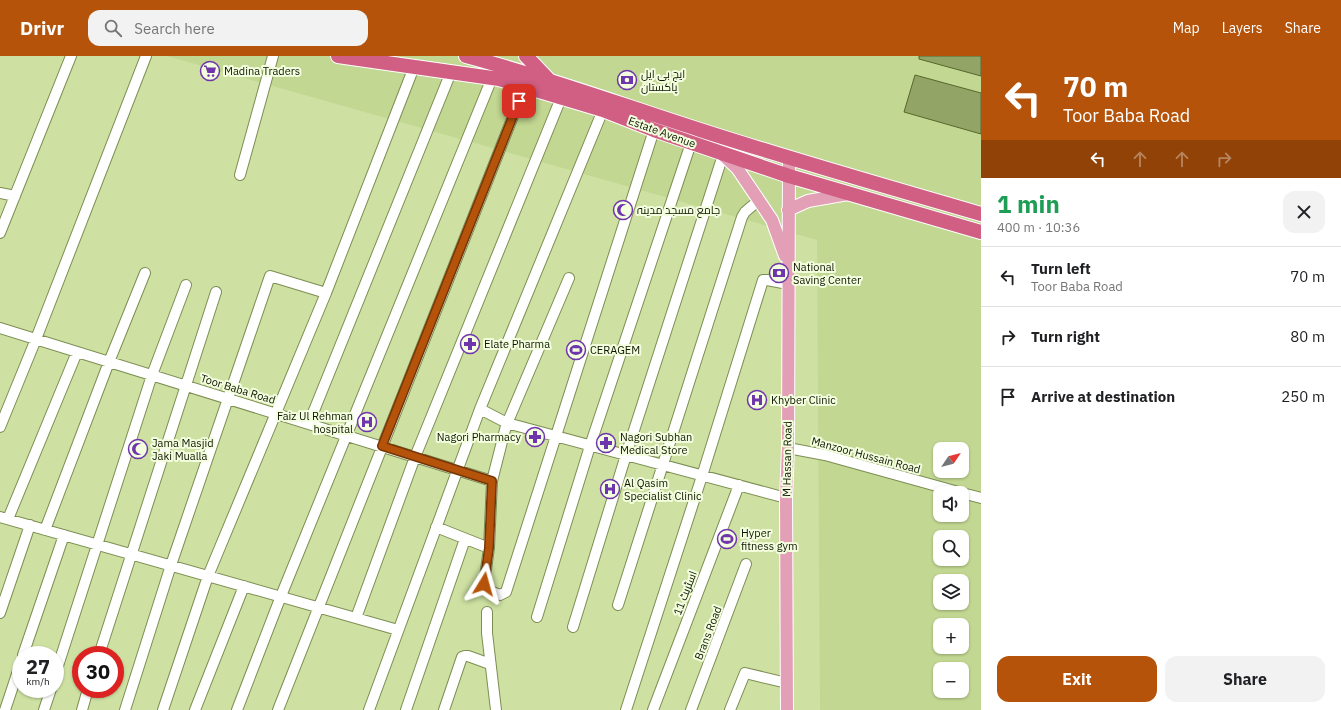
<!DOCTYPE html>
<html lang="en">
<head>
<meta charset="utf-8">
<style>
	body { margin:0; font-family:"IBM Plex Sans",Cairo,sans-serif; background:#f2f2f2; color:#202124; height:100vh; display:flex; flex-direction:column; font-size:15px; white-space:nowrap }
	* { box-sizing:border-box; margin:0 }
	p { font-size:13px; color:#757577 }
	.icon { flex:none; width:22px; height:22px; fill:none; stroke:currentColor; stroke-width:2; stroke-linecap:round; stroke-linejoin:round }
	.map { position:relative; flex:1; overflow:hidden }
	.panel { display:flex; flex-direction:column; background:#fff; width:360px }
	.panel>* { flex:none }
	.guide { background:#b45309; color:#fff; overflow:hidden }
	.needle { width:26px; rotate:55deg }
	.controls { position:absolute; left:933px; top:386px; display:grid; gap:8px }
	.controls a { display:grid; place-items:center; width:36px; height:36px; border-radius:8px; background:#fff; box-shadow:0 1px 3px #0004; font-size:20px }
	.speed { position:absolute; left:12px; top:590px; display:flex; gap:8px; font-size:20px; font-weight:700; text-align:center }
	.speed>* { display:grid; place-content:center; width:52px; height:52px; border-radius:50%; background:#fff; box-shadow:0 1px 3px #0004; line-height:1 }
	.speed small { font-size:10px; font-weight:400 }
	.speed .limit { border:6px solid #d22; background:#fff; color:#111 }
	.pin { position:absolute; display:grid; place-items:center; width:34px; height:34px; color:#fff; margin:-17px; border-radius:8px; box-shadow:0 2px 6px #0006 }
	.me { position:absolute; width:44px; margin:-22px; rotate:8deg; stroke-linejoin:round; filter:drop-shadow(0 0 3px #0008) }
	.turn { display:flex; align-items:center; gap:14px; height:84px; padding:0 16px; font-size:18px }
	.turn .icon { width:52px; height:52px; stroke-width:2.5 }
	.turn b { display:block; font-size:28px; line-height:34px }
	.lanes { display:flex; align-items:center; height:38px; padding:0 16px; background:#0003; justify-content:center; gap:20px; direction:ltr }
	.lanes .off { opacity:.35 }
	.round { display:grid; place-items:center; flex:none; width:42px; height:42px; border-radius:12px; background:#f2f2f2 }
	.headline { display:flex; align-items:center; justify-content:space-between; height:68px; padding:0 16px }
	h1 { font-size:24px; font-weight:700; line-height:30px; color:#1e9e55 }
	.action { display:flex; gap:8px; margin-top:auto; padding:8px 16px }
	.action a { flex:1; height:46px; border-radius:12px; background:#b45309; color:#fff; font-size:16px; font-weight:700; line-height:46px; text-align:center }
	.action a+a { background:#f2f2f2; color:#202124 }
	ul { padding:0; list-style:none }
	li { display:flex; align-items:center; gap:12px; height:60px; padding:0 16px; border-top:1px solid #e0e0e0 }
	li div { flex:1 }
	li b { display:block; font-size:15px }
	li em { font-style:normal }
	header { display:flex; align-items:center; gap:24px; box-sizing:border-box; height:56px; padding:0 20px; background:#b45309; color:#fff }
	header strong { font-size:19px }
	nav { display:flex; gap:22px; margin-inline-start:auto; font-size:14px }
	.search { width:280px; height:36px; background:#f2f2f2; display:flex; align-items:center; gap:10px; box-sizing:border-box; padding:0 14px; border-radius:12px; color:#757577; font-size:15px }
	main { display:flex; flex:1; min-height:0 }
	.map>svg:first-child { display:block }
	.built { fill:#c2d791; fill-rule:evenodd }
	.building { fill:#93a566; stroke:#57672c }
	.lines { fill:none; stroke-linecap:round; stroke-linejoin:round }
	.minor-casing { stroke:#7d8e53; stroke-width:12 }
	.major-casing { stroke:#fff; stroke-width:14 }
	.highway-casing { stroke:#fff; stroke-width:16 }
	.minor { stroke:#fff; stroke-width:10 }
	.major { stroke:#e39fb5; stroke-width:12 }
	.highway { stroke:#d05f83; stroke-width:14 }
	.route-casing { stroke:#753606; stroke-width:10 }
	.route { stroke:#b45309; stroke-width:7 }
	.labels { text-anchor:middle; stroke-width:4; stroke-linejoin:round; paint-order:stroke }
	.poi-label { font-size:11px; fill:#0e1400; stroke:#f3fede; text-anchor:start }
	.street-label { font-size:11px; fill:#0e1400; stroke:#f3fede }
</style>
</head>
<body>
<header>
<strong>Drivr</strong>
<div class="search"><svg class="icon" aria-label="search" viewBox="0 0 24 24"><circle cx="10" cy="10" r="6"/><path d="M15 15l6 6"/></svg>Search here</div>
<nav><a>Map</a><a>Layers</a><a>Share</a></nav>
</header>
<main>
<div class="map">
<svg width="981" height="654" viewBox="0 0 981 654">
	<rect width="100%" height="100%" fill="#cee1a2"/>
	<path class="built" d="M 167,0 L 981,0 L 981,654 L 820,654 L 817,184 ZM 940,393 L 962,393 L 962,415 L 940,415 ZM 940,437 L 962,437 L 962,459 L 940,459 ZM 940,481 L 962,481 L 962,503 L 940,503 ZM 940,525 L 962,525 L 962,547 L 940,547 ZM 940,569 L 962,569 L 962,591 L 940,591 ZM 940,613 L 962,613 L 962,635 L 940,635 Z"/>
	<path class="building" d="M 919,0 L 981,0 L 981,20 L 919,3 Z
		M 915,19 L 981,37 L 981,78 L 904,56 Z"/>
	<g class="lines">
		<defs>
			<path id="minor" d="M 240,119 L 273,0
				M 0,137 L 15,140
				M 0,177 L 71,0
				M 569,222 L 506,370 L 492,425 L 489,492 L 484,528 L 488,534 L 500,539 L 506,536 L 654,74
				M 0,272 L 492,425
				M 480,353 L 507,367 L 786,442
				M 309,367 L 451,16
				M 0,371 L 36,283 L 146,0
				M 788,392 L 825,399 L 962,437
				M 962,437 L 981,442
				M 0,461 L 398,574
				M 8,463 L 77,296
				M 436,471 L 489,492
				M 45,474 L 109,306 L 145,217
				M 618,549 L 742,161 L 745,156 L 759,144
				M 487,556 L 487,577 L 496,654
				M 0,557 L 30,469
				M 537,561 L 590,390 L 691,87
				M 356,562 L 415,401 L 561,42
				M 573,571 L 626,399 L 723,99
				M 23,599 L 64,479
				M 99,599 L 216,236
				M 55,619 L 152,319 L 186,229
				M 5,654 L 21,606
				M 44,654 L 51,633
				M 82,654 L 88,633
				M 125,654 L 171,509 L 270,220 L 326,237
				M 163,654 L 208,520 L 326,237 L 414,11
				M 195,654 L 244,530
				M 237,654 L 281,540 L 492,22
				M 278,654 L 525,30
				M 369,654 L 480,353 L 603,54
				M 406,654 L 465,483
				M 444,654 L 462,601 L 465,600 L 468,600 L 490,608
				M 626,654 L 702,420 L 763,224 L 767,224 L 788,228
				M 653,654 L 739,429
				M 691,654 L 746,508
				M 730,654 L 745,617 L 787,627"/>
			<path id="major" d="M 723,99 L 737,112 L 772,164 L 785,200
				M 788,154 L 808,145 L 848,138
				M 787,654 L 786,442 L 788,392 L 789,103"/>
			<path id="highway" d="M 338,0 L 499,23 L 603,54 L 654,74 L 789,120 L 981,176
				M 466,0 C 545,21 622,49 700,74 C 793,104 887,131 981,158
				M 526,0 L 548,23"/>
		</defs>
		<use href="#minor" class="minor-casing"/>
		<use href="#major" class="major-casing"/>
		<use href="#highway" class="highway-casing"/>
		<use href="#minor" class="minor"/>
		<use href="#major" class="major"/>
		<use href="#highway" class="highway"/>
	</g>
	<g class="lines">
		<defs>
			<path id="route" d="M 484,528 L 489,492 L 492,425 L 382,390 L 519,45"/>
		</defs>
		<use href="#route" class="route-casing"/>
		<use href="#route" class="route"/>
	</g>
	<defs>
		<symbol id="supermarket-ring" viewBox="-11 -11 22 22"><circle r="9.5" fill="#f3fede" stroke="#6f35ac" stroke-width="1.5"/><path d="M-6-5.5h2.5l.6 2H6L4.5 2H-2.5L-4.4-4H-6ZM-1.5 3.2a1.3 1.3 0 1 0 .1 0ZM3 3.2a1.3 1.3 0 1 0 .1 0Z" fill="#6f35ac"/></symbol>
		<symbol id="bank-ring" viewBox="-11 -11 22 22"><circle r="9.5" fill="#f3fede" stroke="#6f35ac" stroke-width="1.5"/><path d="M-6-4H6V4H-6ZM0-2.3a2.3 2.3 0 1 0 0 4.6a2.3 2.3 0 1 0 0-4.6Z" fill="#6f35ac"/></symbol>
		<symbol id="mosque-ring" viewBox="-11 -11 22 22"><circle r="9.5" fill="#f3fede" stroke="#6f35ac" stroke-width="1.5"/><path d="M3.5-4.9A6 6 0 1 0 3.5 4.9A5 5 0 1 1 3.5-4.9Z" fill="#6f35ac"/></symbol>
		<symbol id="pharmacy-ring" viewBox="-11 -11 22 22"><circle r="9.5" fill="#f3fede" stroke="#6f35ac" stroke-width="1.5"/><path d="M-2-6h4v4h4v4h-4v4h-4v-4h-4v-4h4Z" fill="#6f35ac"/></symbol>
		<symbol id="stadium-ring" viewBox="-11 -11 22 22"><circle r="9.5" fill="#f3fede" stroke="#6f35ac" stroke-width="1.5"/><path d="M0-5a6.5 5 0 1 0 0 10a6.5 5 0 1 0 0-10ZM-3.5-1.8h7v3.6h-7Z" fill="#6f35ac"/></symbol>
		<symbol id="hospital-ring" viewBox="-11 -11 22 22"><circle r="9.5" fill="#f3fede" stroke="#6f35ac" stroke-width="1.5"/><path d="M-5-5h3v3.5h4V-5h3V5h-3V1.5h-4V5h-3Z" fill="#6f35ac"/></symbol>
	</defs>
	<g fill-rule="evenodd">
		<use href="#supermarket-ring" x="199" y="4" width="22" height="22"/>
		<use href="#bank-ring" x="616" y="13" width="22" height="22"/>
		<use href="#mosque-ring" x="612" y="143" width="22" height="22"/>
		<use href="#bank-ring" x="768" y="206" width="22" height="22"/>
		<use href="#pharmacy-ring" x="459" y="277" width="22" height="22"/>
		<use href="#stadium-ring" x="565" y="283" width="22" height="22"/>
		<use href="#hospital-ring" x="746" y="333" width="22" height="22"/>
		<use href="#hospital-ring" x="356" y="355" width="22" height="22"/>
		<use href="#pharmacy-ring" x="524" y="370" width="22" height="22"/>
		<use href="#pharmacy-ring" x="595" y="376" width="22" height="22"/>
		<use href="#mosque-ring" x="127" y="382" width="22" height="22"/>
		<use href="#hospital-ring" x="599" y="422" width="22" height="22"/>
		<use href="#stadium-ring" x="716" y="472" width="22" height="22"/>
	</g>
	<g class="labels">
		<g class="poi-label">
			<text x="224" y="19">Madina Traders</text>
			<text x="641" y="22">ایچ بی ایل<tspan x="641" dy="13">پاکستان</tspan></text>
			<text x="637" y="158">جامع مسجد مدینہ</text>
			<text x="793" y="215">National<tspan x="793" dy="13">Saving Center</tspan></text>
			<text x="484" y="292">Elate Pharma</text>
			<text x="590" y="298">CERAGEM</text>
			<text x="771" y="348">Khyber Clinic</text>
			<text x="353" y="364" text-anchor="end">Faiz Ul Rehman<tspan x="353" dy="13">hospital</tspan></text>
			<text x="521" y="385" text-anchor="end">Nagori Pharmacy</text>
			<text x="620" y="385">Nagori Subhan<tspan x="620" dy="13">Medical Store</tspan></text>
			<text x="152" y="391">Jama Masjid<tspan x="152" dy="13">Jaki Mualla</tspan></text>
			<text x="624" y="431">Al Qasim<tspan x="624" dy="13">Specialist Clinic</tspan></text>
			<text x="741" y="481">Hyper<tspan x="741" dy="13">fitness gym</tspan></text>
		</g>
		<g class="street-label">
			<text transform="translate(662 76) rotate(20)" y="4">Estate Avenue</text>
			<text transform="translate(238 333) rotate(17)" y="4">Toor Baba Road</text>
			<text transform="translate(866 399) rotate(15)" y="4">Manzoor Hussain Road</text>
			<text transform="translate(787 403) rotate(-89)" y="4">M Hassan Road</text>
			<text transform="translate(685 537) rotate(-69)" y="4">اسٹریٹ 11</text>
			<text transform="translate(708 577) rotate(-69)" y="4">Brans Road</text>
		</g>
	</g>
</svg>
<div class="controls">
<a><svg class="needle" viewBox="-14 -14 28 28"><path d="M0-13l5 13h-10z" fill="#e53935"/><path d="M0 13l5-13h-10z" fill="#757577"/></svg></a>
<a><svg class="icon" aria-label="sound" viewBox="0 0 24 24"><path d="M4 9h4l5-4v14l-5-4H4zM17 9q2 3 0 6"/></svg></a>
<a><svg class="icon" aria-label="search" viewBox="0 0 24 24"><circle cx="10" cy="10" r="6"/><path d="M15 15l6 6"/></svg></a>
<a><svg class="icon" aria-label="layers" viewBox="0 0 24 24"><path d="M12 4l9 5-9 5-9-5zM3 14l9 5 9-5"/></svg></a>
<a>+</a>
<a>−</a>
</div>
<div class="speed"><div>27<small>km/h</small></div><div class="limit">30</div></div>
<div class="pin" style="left:519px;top:45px;background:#d93025"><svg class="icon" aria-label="arrive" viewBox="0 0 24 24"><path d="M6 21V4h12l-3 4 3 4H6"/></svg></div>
<svg class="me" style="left:484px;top:528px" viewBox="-20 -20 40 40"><path d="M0-17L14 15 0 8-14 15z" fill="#b45309" stroke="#fff" stroke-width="4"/></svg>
</div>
<section class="panel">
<div class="guide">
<div class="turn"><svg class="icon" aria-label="left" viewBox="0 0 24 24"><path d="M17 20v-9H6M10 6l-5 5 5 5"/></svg><div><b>70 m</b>Toor Baba Road</div></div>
<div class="lanes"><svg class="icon" aria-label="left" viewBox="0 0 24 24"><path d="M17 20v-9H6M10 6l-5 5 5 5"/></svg><svg class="icon off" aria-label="ahead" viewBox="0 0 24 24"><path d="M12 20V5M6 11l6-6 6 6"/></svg><svg class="icon off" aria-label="ahead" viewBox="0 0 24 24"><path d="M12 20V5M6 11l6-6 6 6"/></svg><svg class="icon off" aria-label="right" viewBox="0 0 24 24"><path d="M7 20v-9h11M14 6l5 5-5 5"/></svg></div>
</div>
<div class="headline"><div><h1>1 min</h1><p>400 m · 10:36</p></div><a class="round"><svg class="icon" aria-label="close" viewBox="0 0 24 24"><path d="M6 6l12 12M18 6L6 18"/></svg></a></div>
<ul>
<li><svg class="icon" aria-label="left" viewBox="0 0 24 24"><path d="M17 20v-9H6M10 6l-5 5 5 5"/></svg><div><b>Turn left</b><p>Toor Baba Road</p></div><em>70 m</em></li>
<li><svg class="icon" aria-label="right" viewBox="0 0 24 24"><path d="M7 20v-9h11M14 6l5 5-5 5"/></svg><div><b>Turn right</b></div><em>80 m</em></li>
<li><svg class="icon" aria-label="arrive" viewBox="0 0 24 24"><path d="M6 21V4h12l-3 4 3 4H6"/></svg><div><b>Arrive at destination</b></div><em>250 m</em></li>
</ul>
<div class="action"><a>Exit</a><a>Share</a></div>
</section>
</main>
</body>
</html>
